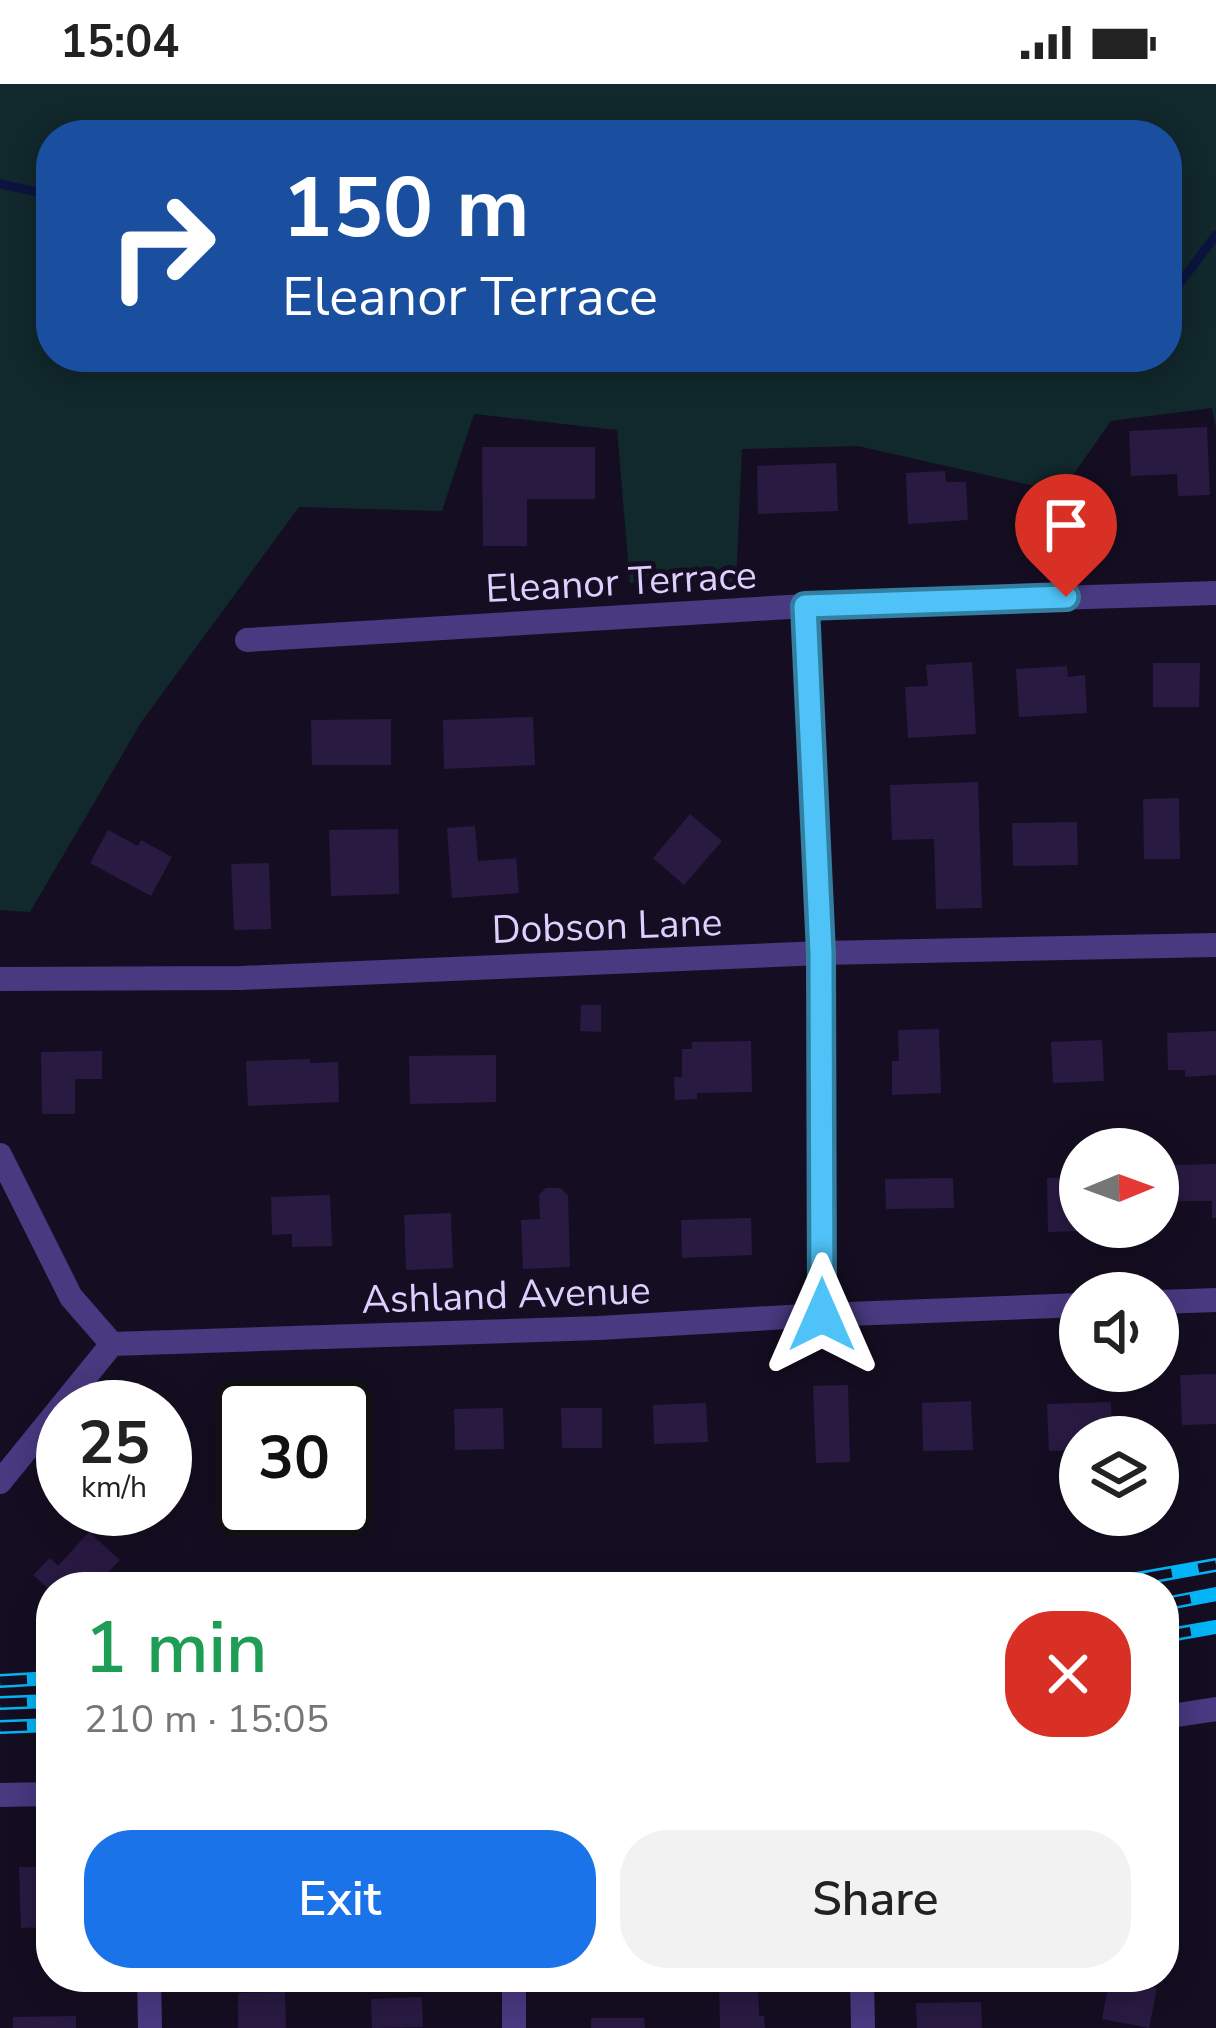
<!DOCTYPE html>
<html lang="en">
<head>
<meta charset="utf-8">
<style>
	body { margin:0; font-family:"Nunito Sans",sans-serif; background:#f2f2f2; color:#222; height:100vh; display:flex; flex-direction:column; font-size:45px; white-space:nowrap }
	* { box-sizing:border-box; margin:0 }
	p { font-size:39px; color:#767676 }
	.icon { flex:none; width:66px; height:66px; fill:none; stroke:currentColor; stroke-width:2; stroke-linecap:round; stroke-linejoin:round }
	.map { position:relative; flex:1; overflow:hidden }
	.panel { position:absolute; left:36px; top:1488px; width:1143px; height:420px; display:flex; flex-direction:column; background:#fff; border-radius:48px; box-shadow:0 6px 30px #0003 }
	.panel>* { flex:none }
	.guide { position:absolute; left:36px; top:36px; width:1146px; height:252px; border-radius:48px; box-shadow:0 6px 30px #0003; background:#1a4fa0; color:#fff; overflow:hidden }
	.needle { width:78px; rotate:89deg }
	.controls { position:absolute; left:1059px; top:1044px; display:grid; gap:24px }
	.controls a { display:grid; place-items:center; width:120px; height:120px; border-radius:50%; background:#fff; box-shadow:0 6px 30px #0003; font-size:60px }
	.speed { position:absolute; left:36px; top:1296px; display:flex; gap:24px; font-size:60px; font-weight:700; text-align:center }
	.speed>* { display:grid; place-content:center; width:156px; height:156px; border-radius:50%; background:#fff; box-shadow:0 6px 30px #0003; line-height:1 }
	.speed small { font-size:30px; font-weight:400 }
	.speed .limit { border:6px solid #111; border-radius:18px; background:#fff; color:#111 }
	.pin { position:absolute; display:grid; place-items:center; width:102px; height:102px; color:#fff; margin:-123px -51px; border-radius:50% 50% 50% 0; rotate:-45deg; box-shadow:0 0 12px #0007 }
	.pin .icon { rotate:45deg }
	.me { position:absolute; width:132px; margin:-66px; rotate:0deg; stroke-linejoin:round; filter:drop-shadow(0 0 9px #0008) }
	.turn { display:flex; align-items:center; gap:42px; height:252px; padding:0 48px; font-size:54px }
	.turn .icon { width:156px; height:156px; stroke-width:2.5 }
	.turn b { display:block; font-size:84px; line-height:102px }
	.round { display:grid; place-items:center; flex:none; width:126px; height:126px; border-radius:48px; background:#f2f2f2 }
	.headline { display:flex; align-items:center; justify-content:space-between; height:204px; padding:0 48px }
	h1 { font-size:72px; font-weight:600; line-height:90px; color:#1e9e55 }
	.button { display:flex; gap:24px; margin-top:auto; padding:24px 48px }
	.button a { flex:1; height:138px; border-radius:48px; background:#1a73e8; color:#fff; font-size:48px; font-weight:600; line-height:138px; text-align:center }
	.button a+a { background:#f2f2f2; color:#222 }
	.status { display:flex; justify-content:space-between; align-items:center; height:84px; padding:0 60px; background:#fff; direction:ltr }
	.status svg { height:33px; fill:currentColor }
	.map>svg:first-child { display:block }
	.green { fill:#11282c; fill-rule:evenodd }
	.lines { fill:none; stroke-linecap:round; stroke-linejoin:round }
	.stream { stroke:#0a143e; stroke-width:9 }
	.building { fill:#291a42 }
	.street { stroke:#483980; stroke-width:24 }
	.rail-casing { stroke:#03b5f6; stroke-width:14 }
	.rail { stroke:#150e22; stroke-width:9; stroke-dasharray:27; stroke-linecap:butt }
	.route-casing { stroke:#337fa1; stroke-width:30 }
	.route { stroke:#4fc3f7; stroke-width:21 }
	.labels { text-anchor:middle; stroke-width:10; stroke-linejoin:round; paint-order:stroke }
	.street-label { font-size:39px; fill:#ddcffe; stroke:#150e22 }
</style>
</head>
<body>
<div class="status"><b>15:04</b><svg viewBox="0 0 49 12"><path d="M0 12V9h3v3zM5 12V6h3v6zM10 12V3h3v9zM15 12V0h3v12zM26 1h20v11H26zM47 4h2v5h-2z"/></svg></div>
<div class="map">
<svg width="1216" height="1944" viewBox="0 0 1216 1944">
	<rect width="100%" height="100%" fill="#150e22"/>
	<path class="green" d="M 0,0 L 1216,0 L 1216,344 L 1212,324 L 1111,337 L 1061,408 L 858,362 L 742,365 L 736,499 L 630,499 L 617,346 L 474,330 L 442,427 L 299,423 L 142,637 L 30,828 L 0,826 ZM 51,51 L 1167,51 L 1167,273 L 51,273 Z"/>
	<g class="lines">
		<path class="stream" d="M 0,100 L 51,111
			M 1167,216 L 1216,151"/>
	</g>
	<path class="building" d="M 1207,343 L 1210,411 L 1178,412 L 1177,390 L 1131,392 L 1129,347 Z
		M 482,363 L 595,363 L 595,415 L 527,415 L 527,462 L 483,462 Z
		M 836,379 L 838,427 L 758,430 L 757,382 Z
		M 945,387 L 946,398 L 966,398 L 968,436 L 908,440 L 906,389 Z
		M 972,578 L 976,650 L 908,654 L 905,603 L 928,602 L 926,581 Z
		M 1153,579 L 1200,579 L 1199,623 L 1153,623 Z
		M 1067,582 L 1068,593 L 1085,591 L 1087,629 L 1019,633 L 1016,585 Z
		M 533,633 L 535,681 L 444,685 L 443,636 Z
		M 391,635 L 391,681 L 312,681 L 311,636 Z
		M 978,698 L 982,824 L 936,825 L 934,755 L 892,756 L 890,701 Z
		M 1179,714 L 1180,775 L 1144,775 L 1143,715 Z
		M 690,730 L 722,757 L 684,801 L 653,774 Z
		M 1077,738 L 1078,781 L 1013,782 L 1012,739 Z
		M 475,742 L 478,777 L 516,774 L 519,809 L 452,814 L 447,744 Z
		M 398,745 L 399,810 L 331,812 L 329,746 Z
		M 108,746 L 138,762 L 141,756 L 172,773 L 151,812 L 90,779 Z
		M 269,779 L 271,845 L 234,846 L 231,780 Z
		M 581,921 L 601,921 L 601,948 L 580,947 Z
		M 939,945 L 941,1009 L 892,1011 L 892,977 L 899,977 L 898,946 Z
		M 1216,947 L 1216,991 L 1185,993 L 1185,986 L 1168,986 L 1167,949 Z
		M 1102,956 L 1104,997 L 1053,999 L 1051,958 Z
		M 751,957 L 752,1008 L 697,1009 L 697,1015 L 675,1016 L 674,993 L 682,993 L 682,965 L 692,965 L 692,958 Z
		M 102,967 L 102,995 L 75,995 L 75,1030 L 42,1030 L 41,968 Z
		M 496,971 L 496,1018 L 410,1020 L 409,972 Z
		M 310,975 L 310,979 L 338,978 L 339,1018 L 248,1022 L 246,977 Z
		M 1216,1080 L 1216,1134 L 1212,1134 L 1212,1117 L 1174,1117 L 1174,1081 Z
		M 1080,1093 L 1080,1143 L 1085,1143 L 1085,1147 L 1048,1148 L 1047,1094 Z
		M 953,1094 L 954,1124 L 886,1125 L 885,1095 Z
		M 546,1104 L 560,1104 L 568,1111 L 570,1183 L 523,1185 L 521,1136 L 540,1135 L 539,1111 Z
		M 330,1111 L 332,1162 L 292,1163 L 292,1150 L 272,1151 L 271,1113 Z
		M 451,1129 L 453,1184 L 406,1186 L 404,1131 Z
		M 751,1134 L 752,1171 L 682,1174 L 681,1136 Z
		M 1216,1290 L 1216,1340 L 1182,1341 L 1180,1291 Z
		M 347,1301 L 348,1323 L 309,1323 L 308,1302 Z
		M 848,1301 L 850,1378 L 816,1379 L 813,1302 Z
		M 971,1317 L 973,1366 L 923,1367 L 922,1319 Z
		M 1111,1318 L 1112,1353 L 1080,1353 L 1080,1366 L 1049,1367 L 1047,1320 Z
		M 706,1319 L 708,1358 L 654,1360 L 653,1321 Z
		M 503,1324 L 504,1365 L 455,1366 L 454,1325 Z
		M 561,1324 L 602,1324 L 602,1364 L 562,1364 Z
		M 230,1394 L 243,1394 L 243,1427 L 231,1427 Z
		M 89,1448 L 120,1476 L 95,1503 L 51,1503 L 51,1507 L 33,1491 L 50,1474 L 58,1482 Z
		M 1164,1681 L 1168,1681 L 1168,1700 L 1178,1699 L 1178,1759 L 1164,1759 Z
		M 19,1783 L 51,1783 L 51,1843 L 21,1844 Z
		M 1110,1893 L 1150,1893 L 1148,1902 L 1157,1904 L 1149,1944 L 1102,1935 Z
		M 758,1897 L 759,1932 L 764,1932 L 765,1944 L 720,1944 L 719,1898 Z
		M 285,1908 L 286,1944 L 238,1944 L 238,1909 Z
		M 422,1913 L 423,1943 L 372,1944 L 371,1915 Z
		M 981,1918 L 982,1944 L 917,1944 L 916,1919 Z
		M 76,1932 L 76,1944 L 13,1944 L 13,1933 Z
		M 591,1934 L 644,1934 L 645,1944 L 591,1944 Z"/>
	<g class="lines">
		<path class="street" d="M 805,522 L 821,869 L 822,1231
			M 247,556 L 805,522 L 1216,509
			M 0,895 L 241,894 L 821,869 L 1216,861
			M 0,1071 L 71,1213 L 112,1260
			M 1158,1218 L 1216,1216
			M 0,1398 L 112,1260 L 599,1244 L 822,1231 L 1080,1221
			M 1164,1633 L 1216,1625
			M 0,1711 L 51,1710
			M 149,1893 L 150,1944
			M 514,1893 L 514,1944
			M 862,1893 L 863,1944"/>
		<defs>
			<path id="rail" d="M 1092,1503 L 1216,1481
				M 1164,1520 L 1216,1510
				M 1164,1552 L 1216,1543
				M 0,1597 L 51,1594
				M 0,1619 L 51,1617
				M 0,1643 L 51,1641"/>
		</defs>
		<use href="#rail" class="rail-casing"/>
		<use href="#rail" class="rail"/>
	</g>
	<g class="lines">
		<defs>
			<path id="route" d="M 822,1231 L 821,869 L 805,522 L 1066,513"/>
		</defs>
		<use href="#route" class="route-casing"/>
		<use href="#route" class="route"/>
	</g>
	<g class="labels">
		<g class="street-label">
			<text transform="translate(621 497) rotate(-3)" y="14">Eleanor Terrace</text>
			<text transform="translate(607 841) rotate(-2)" y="14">Dobson Lane</text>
			<text transform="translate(506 1210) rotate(-2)" y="14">Ashland Avenue</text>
		</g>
	</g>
</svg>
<div class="controls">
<a><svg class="needle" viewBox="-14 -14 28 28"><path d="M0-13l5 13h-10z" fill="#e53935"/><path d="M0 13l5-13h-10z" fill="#767676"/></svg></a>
<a><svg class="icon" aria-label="sound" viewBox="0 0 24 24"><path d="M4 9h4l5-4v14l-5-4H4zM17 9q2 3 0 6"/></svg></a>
<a><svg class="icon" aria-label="layers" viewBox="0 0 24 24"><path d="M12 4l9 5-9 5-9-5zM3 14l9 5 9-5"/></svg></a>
</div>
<div class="speed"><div>25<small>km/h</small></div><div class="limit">30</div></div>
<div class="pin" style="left:1066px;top:513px;background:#d93025"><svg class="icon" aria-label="arrive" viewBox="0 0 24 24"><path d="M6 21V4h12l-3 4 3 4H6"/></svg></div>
<svg class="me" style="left:822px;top:1231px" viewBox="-20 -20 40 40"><path d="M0-17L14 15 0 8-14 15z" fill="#4fc3f7" stroke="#fff" stroke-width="4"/></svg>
<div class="guide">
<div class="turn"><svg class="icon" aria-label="right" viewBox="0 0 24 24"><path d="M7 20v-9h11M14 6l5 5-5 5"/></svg><div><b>150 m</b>Eleanor Terrace</div></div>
</div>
<section class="panel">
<div class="headline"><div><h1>1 min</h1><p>210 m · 15:05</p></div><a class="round" style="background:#d93025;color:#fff"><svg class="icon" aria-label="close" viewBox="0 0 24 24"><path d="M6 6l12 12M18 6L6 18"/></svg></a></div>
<div class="button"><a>Exit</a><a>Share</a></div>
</section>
</div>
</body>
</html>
